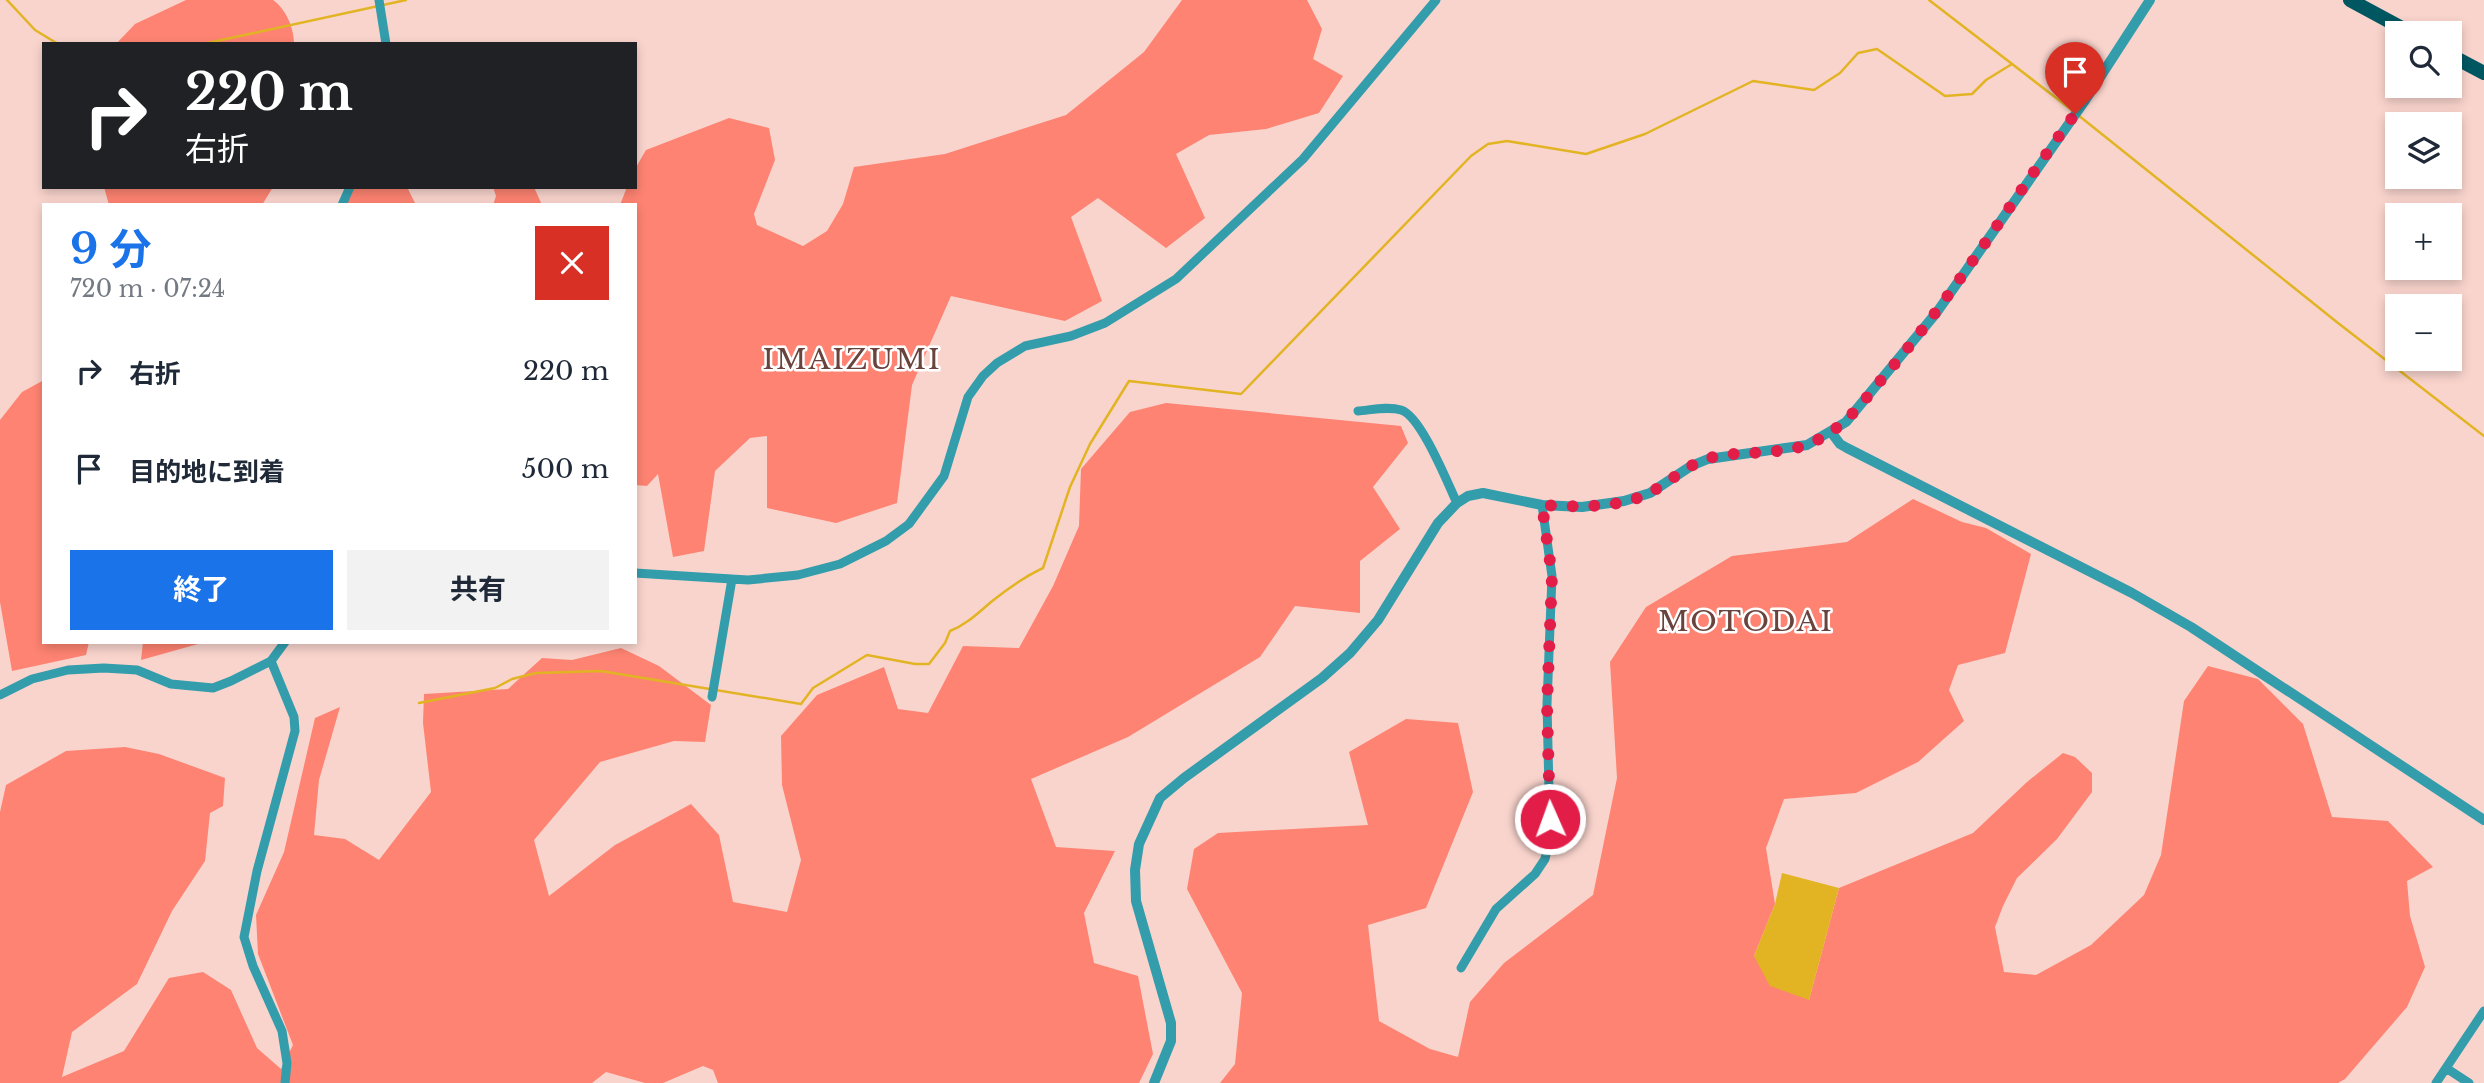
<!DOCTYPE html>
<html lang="ja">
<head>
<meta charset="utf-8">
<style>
	body { margin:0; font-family:"Libre Baskerville","Noto Sans JP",serif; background:#f2f2f3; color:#1f2937; height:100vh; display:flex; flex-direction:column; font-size:26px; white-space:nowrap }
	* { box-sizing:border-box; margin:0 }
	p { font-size:23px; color:#747a83 }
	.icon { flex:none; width:38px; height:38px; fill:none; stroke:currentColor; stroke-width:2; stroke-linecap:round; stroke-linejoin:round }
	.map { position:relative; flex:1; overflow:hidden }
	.panel { position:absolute; left:42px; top:203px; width:595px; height:441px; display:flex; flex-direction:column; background:#fff; border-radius:0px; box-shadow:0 4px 10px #0003 }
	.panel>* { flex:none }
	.top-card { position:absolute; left:42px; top:42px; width:595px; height:147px; border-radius:0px; box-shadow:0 4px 10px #0003; background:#202124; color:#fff; overflow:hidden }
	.tools { position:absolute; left:2385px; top:21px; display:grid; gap:14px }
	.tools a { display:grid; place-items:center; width:77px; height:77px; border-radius:0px; background:#fff; box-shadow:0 4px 10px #0003; font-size:35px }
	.pin { position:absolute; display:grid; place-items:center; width:60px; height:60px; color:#fff; margin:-72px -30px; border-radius:50% 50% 50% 0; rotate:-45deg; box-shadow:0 0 7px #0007 }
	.pin .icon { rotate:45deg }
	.me { position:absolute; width:77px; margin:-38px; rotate:358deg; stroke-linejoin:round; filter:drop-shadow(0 0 5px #0008) }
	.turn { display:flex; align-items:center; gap:24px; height:147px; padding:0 28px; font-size:32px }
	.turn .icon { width:91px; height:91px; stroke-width:2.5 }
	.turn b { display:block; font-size:49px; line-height:60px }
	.round { display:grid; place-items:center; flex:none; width:74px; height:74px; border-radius:0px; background:#f2f2f3 }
	.summary { display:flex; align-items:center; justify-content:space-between; height:119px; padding:0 28px }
	h1 { font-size:42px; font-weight:700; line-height:52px; color:#1a73e8 }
	.action { display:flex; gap:14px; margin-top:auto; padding:14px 28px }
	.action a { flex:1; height:80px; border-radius:0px; background:#1a73e8; color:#fff; font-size:28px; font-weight:700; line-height:80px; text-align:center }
	.action a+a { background:#f2f2f3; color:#1f2937 }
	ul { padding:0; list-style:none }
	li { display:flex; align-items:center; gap:21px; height:98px; padding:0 28px }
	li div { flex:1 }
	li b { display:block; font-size:26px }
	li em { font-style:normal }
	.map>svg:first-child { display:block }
	.forest { fill:#fe8372 }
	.water { fill:#e2b423 }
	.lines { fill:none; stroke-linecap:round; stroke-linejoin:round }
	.stream { stroke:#e2b423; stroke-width:2.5 }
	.minor { stroke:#339dac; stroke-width:9 }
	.tertiary { stroke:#339dac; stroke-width:10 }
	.primary { stroke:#005761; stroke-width:14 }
	.route { stroke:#e11d48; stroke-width:12; stroke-dasharray:0 21.6 }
	.labels { text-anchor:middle; stroke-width:5; stroke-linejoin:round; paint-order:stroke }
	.quarter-label { font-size:28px; letter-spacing:2px; fill:#69433d; stroke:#fff }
</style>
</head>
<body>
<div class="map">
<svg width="2484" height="1083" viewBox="0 0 2484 1083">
	<rect width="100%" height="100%" fill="#f9d4cd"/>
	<path class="forest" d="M 186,0 L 273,0 C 286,9 294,28 294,44 L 116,44 L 135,24 Z
		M 1182,0 L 1307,0 L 1322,29 L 1313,59 L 1343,76 L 1319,113 L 1266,129 L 1209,135 L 1176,154 L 1205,218 L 1166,248 L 1098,198 L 1071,217 L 1102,301 L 1065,321 L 951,296 L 912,385 L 897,503 L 836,523 L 767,508 L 767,436 L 750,438 L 715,471 L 704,551 L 673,557 L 658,474 L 647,486 L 635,485 L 635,205 L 620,205 L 627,187 L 635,187 L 635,169 L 646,150 L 729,118 L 769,128 L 775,160 L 754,214 L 757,225 L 803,246 L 827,231 L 843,204 L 854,167 L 945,154 L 1066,115 L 1144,52 Z
		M 104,187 L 273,187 L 262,205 L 109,205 Z
		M 351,187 L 407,187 L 416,205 L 345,205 Z
		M 493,187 L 534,187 L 542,205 L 493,205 L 496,196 Z
		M 44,380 L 44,642 L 89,642 L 86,655 L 12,671 L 0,602 L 0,420 L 22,392 Z
		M 1166,403 L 1401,426 L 1408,443 L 1373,487 L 1400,529 L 1360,561 L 1360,613 L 1295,606 L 1260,657 L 1128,737 L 1031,779 L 1056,847 L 1115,851 L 1084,913 L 1094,963 L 1138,976 L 1153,1054 L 1139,1083 L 718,1083 L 713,1070 L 703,1066 L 663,1083 L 645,1083 L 606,1072 L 592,1083 L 0,1083 L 0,812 L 6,785 L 66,751 L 125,747 L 159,754 L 225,778 L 223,806 L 210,813 L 205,861 L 172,911 L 137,984 L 72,1032 L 62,1077 L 124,1051 L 169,978 L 203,972 L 231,990 L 257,1048 L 281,1069 L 293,1045 L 258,954 L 256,915 L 284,852 L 315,718 L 340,707 L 319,780 L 314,835 L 345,839 L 379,860 L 431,792 L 423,723 L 424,694 L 508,689 L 542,658 L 572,660 L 621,648 L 659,666 L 711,705 L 705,742 L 674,741 L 600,762 L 534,840 L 549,896 L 615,845 L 691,804 L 719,835 L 733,902 L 787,912 L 801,860 L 782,785 L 781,736 L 817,695 L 884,667 L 898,709 L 928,713 L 963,646 L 1019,648 L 1053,586 L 1079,526 L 1081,469 L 1130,412 Z
		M 1913,499 L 1962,522 L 1986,528 L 2031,554 L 2005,653 L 1958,665 L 1949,690 L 1964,721 L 1918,762 L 1856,793 L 1784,799 L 1766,848 L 1775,904 L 1754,956 L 1809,1000 L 1839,888 L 1973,833 L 2027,782 L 2063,753 L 2075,757 L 2092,773 L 2092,792 L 2057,839 L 2017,878 L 2003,906 L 1995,927 L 2004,972 L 2036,975 L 2091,945 L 2144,895 L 2161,855 L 2184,701 L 2208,666 L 2258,679 L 2303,724 L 2332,817 L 2388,821 L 2433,867 L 2407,881 L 2410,916 L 2425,967 L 2407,1007 L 2345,1079 L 2338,1083 L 1220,1083 L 1235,1064 L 1242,993 L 1187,889 L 1194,849 L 1218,833 L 1368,825 L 1349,752 L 1406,719 L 1458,723 L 1473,792 L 1426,908 L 1368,925 L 1379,1021 L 1430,1049 L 1458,1057 L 1470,1002 L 1504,963 L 1593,895 L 1617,778 L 1610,662 L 1646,607 L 1732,556 L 1847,542 Z
		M 143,642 L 227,642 L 198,644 L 141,660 Z"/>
	<path class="water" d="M 1782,873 L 1839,888 L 1809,1000 L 1770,986 L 1754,956 L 1775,904 Z"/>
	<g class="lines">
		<path class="stream" d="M 7,0 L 35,30 L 58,44
			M 1929,0 L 2073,111
			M 203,44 L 406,0
			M 2078,115 L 2338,323 L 2484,436
			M 419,703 L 495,688 L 512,679 L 536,673 L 601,671 L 801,704 L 813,688 L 867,655 L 915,664 L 929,664 L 945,643 L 950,631 C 966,625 978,613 991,602 C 1007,589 1024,577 1043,568 L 1070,487 L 1090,444 L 1129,381 L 1241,394 L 1471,156 L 1488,144 L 1507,141 L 1586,154 L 1645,134 L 1753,81 L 1814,90 L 1840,73 L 1858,53 L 1877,49 L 1945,96 L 1972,94 L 1986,80 L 2012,64"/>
		<path class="minor" d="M 379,0 L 386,44
			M 342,205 L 350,187
			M 1358,411 C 1371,410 1388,406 1401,410 C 1421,416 1447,482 1457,503
			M 635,573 L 748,580 L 798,575 L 840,564 L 886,541 L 909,524 L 944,476 L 968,397 L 983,376 L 997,363 L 1025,346 L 1071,336 L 1105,323 L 1176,279 L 1303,159 L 1436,0
			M 271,661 L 294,717 L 295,731 L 257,871 L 244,937 L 253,966 L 282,1031 L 287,1063 L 285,1083
			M 0,695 L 32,679 L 68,670 L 104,668 L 137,670 L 171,684 L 213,688 L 231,681 L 271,661 L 285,642
			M 712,697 L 732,579
			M 1461,968 L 1496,909 L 1535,874 L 1545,859 L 1550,835 L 1547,704 L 1552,576 L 1542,505
			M 2446,1068 L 2469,1083
			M 2436,1083 L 2484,1011"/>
		<path class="tertiary" d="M 1831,432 L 1840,444 L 1847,448 L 2132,593 L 2191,627 L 2484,820
			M 1154,1083 L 1171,1041 L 1171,1023 L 1136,901 L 1135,870 L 1139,844 L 1160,798 L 1184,778 L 1322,678 L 1350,653 L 1378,620 L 1438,523 L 1457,503 L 1468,496 L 1483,493 L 1542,505 L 1582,507 L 1624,501 L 1650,493 L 1691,466 L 1708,459 L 1807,445 L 1846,422 L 1937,312 L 2084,102 L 2150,0"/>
		<path class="primary" d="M 2350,0 L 2411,33
			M 2450,55 L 2484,73"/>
	</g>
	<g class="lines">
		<path class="route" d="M 1550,819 L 1547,705 L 1552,576 L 1542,505 C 1577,507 1619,509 1651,492 C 1670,482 1686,466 1706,459 C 1739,449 1778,457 1811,443 C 1848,426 1862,402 1888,372 C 1957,291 2012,200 2075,114"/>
	</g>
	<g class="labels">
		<g class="quarter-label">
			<text x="852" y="369">IMAIZUMI</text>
			<text x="1746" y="631">MOTODAI</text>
		</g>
	</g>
</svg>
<div class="tools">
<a><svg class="icon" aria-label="search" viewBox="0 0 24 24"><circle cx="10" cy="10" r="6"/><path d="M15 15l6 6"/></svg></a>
<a><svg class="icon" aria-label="layers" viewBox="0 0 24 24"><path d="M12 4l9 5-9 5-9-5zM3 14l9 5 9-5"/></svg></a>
<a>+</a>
<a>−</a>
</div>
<div class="pin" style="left:2075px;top:114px;background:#d93025"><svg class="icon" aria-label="arrive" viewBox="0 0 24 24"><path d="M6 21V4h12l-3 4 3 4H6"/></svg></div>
<svg class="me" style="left:1550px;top:819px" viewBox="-20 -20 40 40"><circle r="17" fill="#e11d48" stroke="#fff" stroke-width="3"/><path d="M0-11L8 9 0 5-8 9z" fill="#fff"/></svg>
<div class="top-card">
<div class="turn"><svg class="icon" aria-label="right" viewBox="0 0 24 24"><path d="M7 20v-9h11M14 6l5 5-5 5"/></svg><div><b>220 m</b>右折</div></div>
</div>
<section class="panel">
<div class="summary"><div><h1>9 分</h1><p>720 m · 07:24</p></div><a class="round" style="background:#d93025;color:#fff"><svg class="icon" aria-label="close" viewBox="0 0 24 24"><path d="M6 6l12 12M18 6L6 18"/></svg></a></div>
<ul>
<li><svg class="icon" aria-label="right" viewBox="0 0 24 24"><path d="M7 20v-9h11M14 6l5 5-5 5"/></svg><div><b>右折</b></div><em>220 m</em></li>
<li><svg class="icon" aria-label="arrive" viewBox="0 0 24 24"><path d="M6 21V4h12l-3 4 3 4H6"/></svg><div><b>目的地に到着</b></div><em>500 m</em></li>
</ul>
<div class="action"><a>終了</a><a>共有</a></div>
</section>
</div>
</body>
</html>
